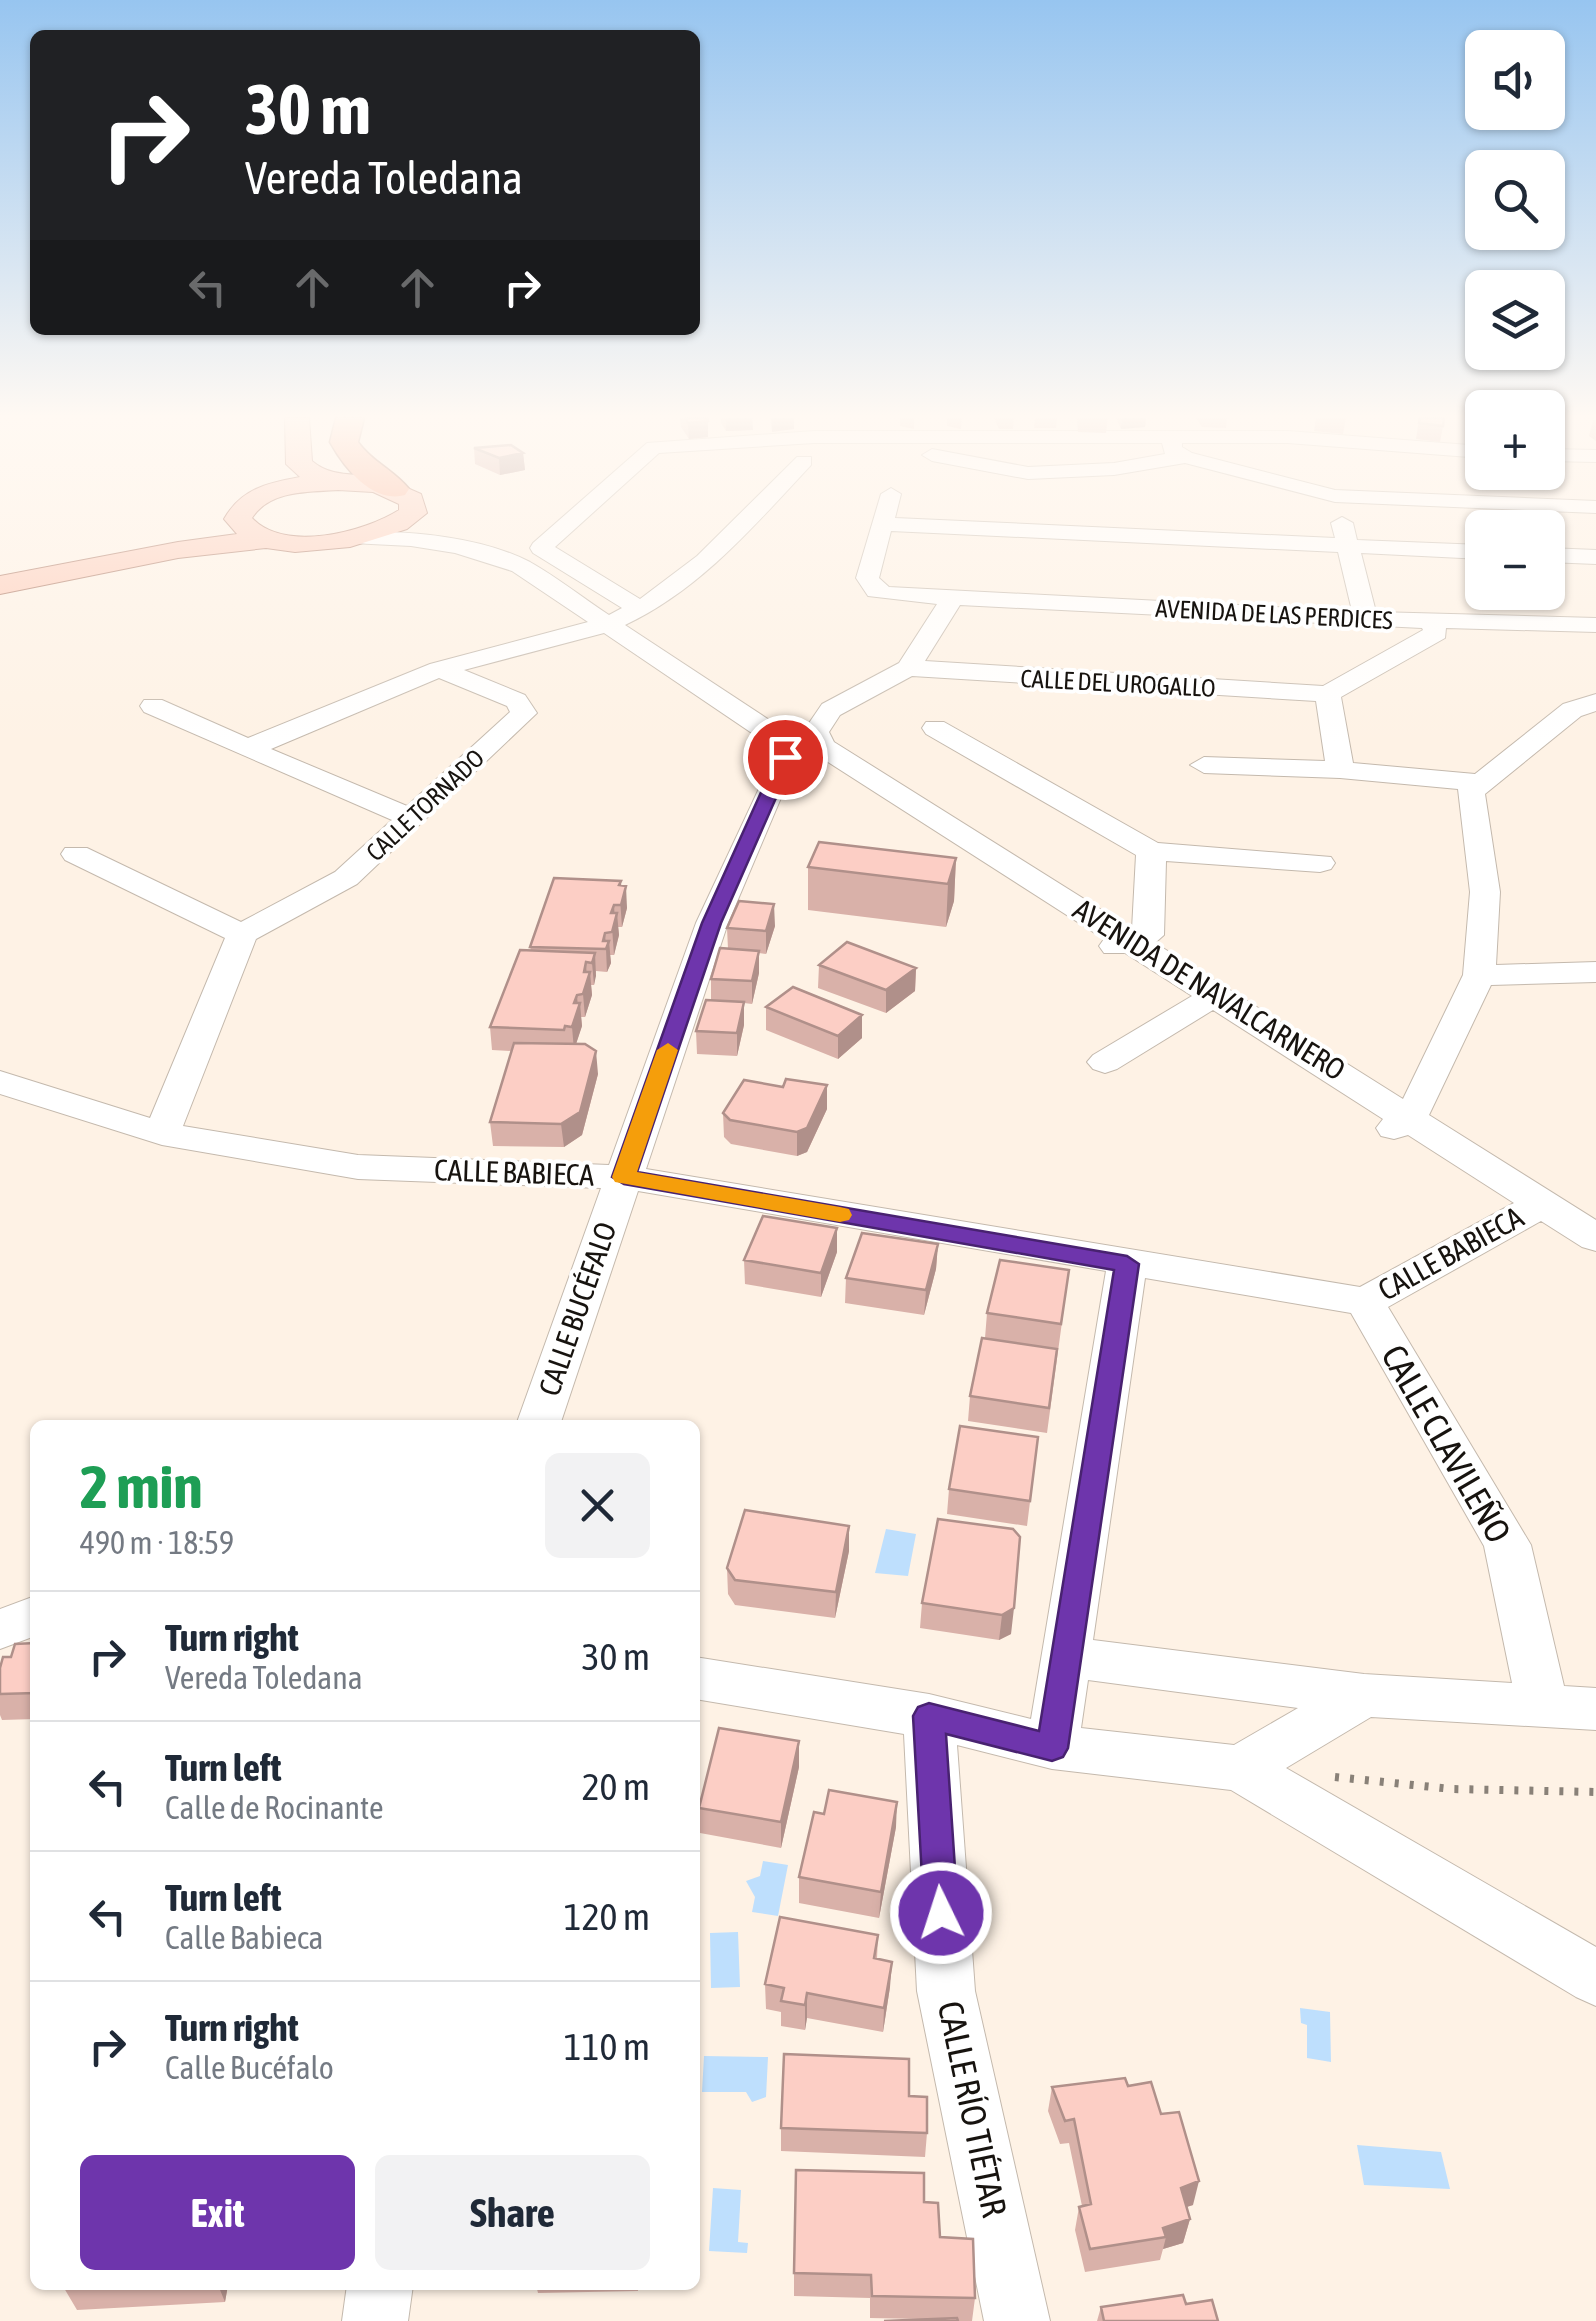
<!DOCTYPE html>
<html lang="en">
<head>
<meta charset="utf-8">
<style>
	body { margin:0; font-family:"Asap Condensed",sans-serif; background:#f2f2f3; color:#1f2937; height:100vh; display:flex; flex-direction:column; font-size:38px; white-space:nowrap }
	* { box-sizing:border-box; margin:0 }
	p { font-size:32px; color:#747a83 }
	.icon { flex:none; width:55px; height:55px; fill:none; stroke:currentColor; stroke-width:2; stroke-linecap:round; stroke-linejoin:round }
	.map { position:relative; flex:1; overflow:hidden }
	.drawer { position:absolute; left:30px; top:1420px; width:670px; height:870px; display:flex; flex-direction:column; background:#fff; border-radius:15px; box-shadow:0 2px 8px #0004 }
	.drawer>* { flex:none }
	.guide { position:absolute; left:30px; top:30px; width:670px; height:305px; border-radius:15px; box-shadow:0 2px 8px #0004; background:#202124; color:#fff; overflow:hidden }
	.buttons { position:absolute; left:1465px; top:30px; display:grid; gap:20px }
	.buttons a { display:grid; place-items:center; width:100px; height:100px; border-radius:15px; background:#fff; box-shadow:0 2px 8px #0004; font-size:50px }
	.pin { position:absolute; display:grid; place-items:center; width:85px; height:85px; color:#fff; margin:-42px; border:5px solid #fff; border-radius:50%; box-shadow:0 2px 10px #0007 }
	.me { position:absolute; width:110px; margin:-55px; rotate:356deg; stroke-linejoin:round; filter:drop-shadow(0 0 8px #0008) }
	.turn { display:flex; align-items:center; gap:35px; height:210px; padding:0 50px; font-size:45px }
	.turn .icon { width:130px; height:130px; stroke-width:2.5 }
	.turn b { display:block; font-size:70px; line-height:85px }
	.lanes { display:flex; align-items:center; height:95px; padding:0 50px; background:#0003; justify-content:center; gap:50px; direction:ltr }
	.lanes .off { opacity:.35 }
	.round { display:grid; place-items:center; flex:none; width:105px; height:105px; border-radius:15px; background:#f2f2f3 }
	.overview { display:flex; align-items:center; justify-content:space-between; height:170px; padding:0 50px }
	h1 { font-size:60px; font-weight:700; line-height:75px; color:#1e9e55 }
	.button { display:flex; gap:20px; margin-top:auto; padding:20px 50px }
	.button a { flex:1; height:115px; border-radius:15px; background:#6e35ac; color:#fff; font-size:40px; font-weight:700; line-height:115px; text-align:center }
	.button a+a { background:#f2f2f3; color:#1f2937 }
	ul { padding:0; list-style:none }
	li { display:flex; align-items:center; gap:30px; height:130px; padding:0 50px; border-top:2px solid #e0e1e3 }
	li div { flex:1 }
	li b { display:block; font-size:38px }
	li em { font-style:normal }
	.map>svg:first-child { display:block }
	.water { fill:#bedffd }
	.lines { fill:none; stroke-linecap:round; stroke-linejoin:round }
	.minor-casing { stroke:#c4b9ad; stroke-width:2 }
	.major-casing { stroke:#ab7560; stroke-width:2 }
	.highway-casing { stroke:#ab7560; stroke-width:3 }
	.path { stroke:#898178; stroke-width:8; stroke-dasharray:4 11; stroke-linecap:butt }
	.minor { fill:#fff; fill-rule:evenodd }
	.major { fill:#fdccb9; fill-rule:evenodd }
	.highway { fill:#fbaa8b; fill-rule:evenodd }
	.wall { fill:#d9b1a9 }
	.shaded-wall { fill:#b0908a }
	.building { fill:#fccec5; stroke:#b0908a; stroke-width:2.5 }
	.route { fill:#6e35ac; stroke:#482270; stroke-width:2.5 }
	.slow { fill:#f59e0b }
	.labels { text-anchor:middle; stroke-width:8; stroke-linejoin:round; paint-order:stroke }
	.far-street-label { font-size:25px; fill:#17130f; stroke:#fff }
	.street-label { font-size:30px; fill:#17130f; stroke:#fff }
	.near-street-label { font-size:35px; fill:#17130f; stroke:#fff }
</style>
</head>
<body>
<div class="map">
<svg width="1596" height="2321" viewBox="0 0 1596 2321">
	<rect width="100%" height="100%" fill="#fef2e5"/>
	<path class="water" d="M 886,1529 L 916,1534 L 908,1576 L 875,1573 Z
		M 763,1861 L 788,1865 L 778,1916 L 752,1912 L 755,1897 L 746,1881 L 760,1876 Z
		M 738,1932 L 740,1987 L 711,1988 L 710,1933 Z
		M 1300,2008 L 1330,2012 L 1331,2062 L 1307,2058 L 1307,2025 L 1301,2023 Z
		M 704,2056 L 768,2057 L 766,2097 L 752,2102 L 746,2092 L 702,2092 Z
		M 1357,2145 L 1441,2152 L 1450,2189 L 1364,2185 Z
		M 713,2188 L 741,2190 L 738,2242 L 748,2243 L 747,2253 L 709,2251 Z"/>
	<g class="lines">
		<defs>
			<path id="minor" d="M 814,431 L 1288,431 L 1482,446 L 1482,458 L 1288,443 L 1182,443 L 1182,447 L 1192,453 L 1335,490 L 1596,501 L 1596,513 L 1335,502 L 1185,463 L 1114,475 L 1028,479 L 932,461 L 922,455 L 932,449 L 1028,467 L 1114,463 L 1165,454 L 1162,443 L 814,443 L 659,453 L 555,547 L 640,599 L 697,556 L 797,457 L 811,457 L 811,465 C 755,525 700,590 625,625 L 786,731 L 807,726 L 822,704 L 899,663 L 937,604 L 868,596 L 856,578 L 881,494 L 891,488 L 901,494 L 895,518 L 1335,538 L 1331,523 L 1342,517 L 1353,523 L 1357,540 L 1482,545 L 1482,559 L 1361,553 L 1376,612 L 1596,618 L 1596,632 L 1446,628 L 1445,638 L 1341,697 L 1353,763 L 1475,774 L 1563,704 L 1596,694 L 1596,711 L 1581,716 L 1485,794 L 1500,892 L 1496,965 L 1596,962 L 1596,982 L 1491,985 L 1429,1115 L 1596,1220 L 1596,1251 L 1582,1247 L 1541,1221 L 1388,1307 L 1531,1545 L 1564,1686 L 1596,1688 L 1596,1730 L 1371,1717 L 1286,1768 L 1596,1947 L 1596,2006 L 1576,1997 L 1231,1790 L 1052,1769 L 957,1745 L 975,1991 L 1050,2321 L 984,2321 L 917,1991 L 904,1734 L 695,1699 L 695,1657 L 929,1694 L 1031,1719 L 1106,1271 L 638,1191 L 560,1425 L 516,1425 L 601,1188 L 358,1179 L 162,1145 L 0,1094 L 0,1071 L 150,1118 L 225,938 L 65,860 L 61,854 L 65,848 L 87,848 L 241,922 L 335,872 L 392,820 L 144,712 L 140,706 L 144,700 L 162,700 L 248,738 L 430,664 L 588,622 L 512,571 L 455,553 L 411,546 L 351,543 L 348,538 L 351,533 L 359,531 C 415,532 479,536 530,562 C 557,577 583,598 609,615 L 622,608 L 533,553 L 530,548 L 533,543 L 647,443 ZM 891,531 L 1338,552 L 1352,611 L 889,587 L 879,578 ZM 960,605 L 1422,628 L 1423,630 L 1323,686 L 925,661 ZM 604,633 L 777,750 L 696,923 L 609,1165 L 358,1155 L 183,1126 L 256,939 L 357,884 L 537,713 L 525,695 L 464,670 ZM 912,676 L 1316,701 L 1325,761 L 1204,757 L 1190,765 L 1204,773 L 1340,778 L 1458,789 L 1470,892 L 1463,975 L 1403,1099 L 1155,943 L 1164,935 L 1166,861 L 1320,872 L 1331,869 L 1335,863 L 1331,857 L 1158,843 L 944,722 L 926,722 L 922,728 L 926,734 L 1136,855 L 1132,929 L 834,742 L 829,732 L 840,715 ZM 439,678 L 507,706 L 510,712 L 407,806 L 271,749 ZM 817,755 L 1104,939 L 1099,946 L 1104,953 L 1125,953 L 1192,996 L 1093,1055 L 1087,1062 L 1093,1069 L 1105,1073 L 1117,1069 L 1213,1010 L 1383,1119 L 1376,1128 L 1381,1136 L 1394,1139 L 1408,1135 L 1514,1203 L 1360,1287 L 646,1169 L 728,923 L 797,760 ZM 1145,1278 L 1351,1313 L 1484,1546 L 1512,1683 L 1364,1674 L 1093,1640 ZM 1088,1680 L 1298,1708 L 1234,1745 L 1081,1728 Z
				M 1548,449 L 1596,450 L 1596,462 L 1548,461 Z
				M 1548,548 L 1596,550 L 1596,564 L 1548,562 Z
				M 35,1596 L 35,1636 L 0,1649 L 0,1609 Z
				M 347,2285 L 413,2285 L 408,2321 L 342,2321 Z"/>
			<path id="major" d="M 285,418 L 309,418 L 312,461 C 333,479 358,472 383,478 C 396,482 409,489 421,494 L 427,513 L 407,529 L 350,547 L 295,552 L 266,548 L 178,558 L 0,594 L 0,576 L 178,542 L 237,534 L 224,519 C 241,489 267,483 300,477 L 286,464 ZM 338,490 L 373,492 L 399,504 L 399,510 C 364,532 285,553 252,518 C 270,490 309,492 338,490 Z"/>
			<path id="highway" d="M 336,418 L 364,418 L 358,442 C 372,462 395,471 409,489 L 405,495 C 372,504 344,467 330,442 Z"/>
		</defs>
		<use href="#minor" class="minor-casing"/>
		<use href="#major" class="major-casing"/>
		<use href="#highway" class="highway-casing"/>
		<path class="path" d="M 1335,1777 L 1452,1789 L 1596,1792"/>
		<use href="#minor" class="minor"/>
		<use href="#major" class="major"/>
		<use href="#highway" class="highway"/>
	</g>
	<path class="wall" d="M 680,418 L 707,418 L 708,437 L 689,439 L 681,427 Z
		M 721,418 L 752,418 L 753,430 L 726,431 L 721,423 Z
		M 900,418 L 914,418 L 914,429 L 900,426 Z
		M 947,418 L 962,418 L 961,429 L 947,426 Z
		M 994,418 L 1014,418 L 1013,429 L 999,429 Z
		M 1035,418 L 1057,418 L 1056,428 L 1034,428 Z
		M 1077,418 L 1108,418 L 1106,433 L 1078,432 Z
		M 1116,418 L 1146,418 L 1145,427 L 1121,429 Z
		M 1196,418 L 1227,418 L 1226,428 L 1202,427 Z
		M 1316,418 L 1346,418 L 1343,434 L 1314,431 Z
		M 1419,418 L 1443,426 L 1440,442 L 1416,439 Z
		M 1593,420 L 1596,420 L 1596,441 L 1589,436 Z
		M 474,448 L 523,453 L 525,470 L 500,475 L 475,464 Z
		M 956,858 L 954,901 L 946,927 L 808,910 L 808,867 Z
		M 621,885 L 627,908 L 622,927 L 618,927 L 619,935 L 614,955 L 610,955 L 611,963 L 607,972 L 596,971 L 594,985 L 591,985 L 592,995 L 585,1017 L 581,1017 L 582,1026 L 576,1044 L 598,1074 L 582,1135 L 564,1147 L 493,1146 L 490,1122 L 511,1051 L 492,1050 L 490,1027 L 531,950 L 530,947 Z
		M 775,926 L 766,954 L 759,953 L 759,973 L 752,1004 L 744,1003 L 744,1025 L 737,1056 L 697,1054 L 696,1031 L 711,1000 L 711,979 L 728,949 L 727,928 Z
		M 819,965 L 916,968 L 915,991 L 886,1013 L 818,988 Z
		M 766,1007 L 862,1038 L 838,1059 L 766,1030 Z
		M 827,1109 L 807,1152 L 797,1156 L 731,1144 L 724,1137 L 723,1113 Z
		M 938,1244 L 936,1269 L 924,1315 L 845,1303 L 846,1278 Z
		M 837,1252 L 821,1297 L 745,1284 L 744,1260 Z
		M 1069,1270 L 1047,1433 L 968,1421 L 970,1396 L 985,1338 L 987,1313 Z
		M 1038,1437 L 1027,1526 L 947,1514 L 949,1489 Z
		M 1013,1529 L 1011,1634 L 999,1640 L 920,1628 L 922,1603 Z
		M 849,1551 L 835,1618 L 735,1605 L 728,1594 L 727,1568 Z
		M 35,1643 L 35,1719 L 2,1720 L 0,1715 L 0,1668 L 11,1657 Z
		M 799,1767 L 781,1848 L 700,1833 L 699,1808 Z
		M 896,1827 L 879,1918 L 799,1903 L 799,1877 Z
		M 878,1935 L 877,1959 L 890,1987 L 883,2032 L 807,2018 L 805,2030 L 781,2026 L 781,2012 L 766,2009 L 765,1984 Z
		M 1128,2086 L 1193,2205 L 1186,2207 L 1190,2219 L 1183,2243 L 1163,2249 L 1160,2260 L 1085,2272 L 1075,2230 L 1079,2207 L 1082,2206 L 1069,2143 L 1060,2144 L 1048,2111 L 1052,2087 Z
		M 909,2096 L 927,2133 L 925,2157 L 781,2151 L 781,2128 Z
		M 924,2202 L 940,2237 L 975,2298 L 972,2321 L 884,2321 L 920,2319 L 870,2318 L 870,2298 L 794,2296 L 794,2273 Z
		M 65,2285 L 228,2285 L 225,2302 L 77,2310 L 64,2288 Z
		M 536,2285 L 638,2285 L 638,2291 L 538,2293 Z
		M 1186,2304 L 1218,2321 L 1097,2321 L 1101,2307 Z"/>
	<path class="shaded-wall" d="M 726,418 L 752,418 L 753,430 L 726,431 Z
		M 771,418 L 794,418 L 794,429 L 772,432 Z
		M 1122,418 L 1146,418 L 1145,427 L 1121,429 Z
		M 708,421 L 708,437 L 689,439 L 688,423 Z
		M 523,453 L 525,470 L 500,475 L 499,458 Z
		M 956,858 L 954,901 L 946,927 L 948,884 Z
		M 621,881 L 622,900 L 626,886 L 627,908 L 622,927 L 619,885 Z
		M 774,904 L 775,926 L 766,954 L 766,931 Z
		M 614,905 L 615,922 L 617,913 L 619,935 L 614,955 L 611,913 Z
		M 605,933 L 606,948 L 609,941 L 611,963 L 607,972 L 606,949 L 603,941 Z
		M 759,951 L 759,973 L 752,1004 L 752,981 Z
		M 595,953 L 596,976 L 594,985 L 592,963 Z
		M 586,962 L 587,982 L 590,972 L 592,995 L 585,1017 L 583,994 L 584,972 Z
		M 916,968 L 915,991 L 886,1013 L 886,990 Z
		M 577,995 L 578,1009 L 580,1003 L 582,1026 L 574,1050 L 572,1027 L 574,1003 Z
		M 744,1002 L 744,1025 L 737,1056 L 737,1033 Z
		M 862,1015 L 862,1038 L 838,1059 L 838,1036 Z
		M 596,1051 L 598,1074 L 582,1135 L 564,1147 L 561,1124 Z
		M 827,1085 L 827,1109 L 807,1152 L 797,1156 L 797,1132 Z
		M 837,1228 L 837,1252 L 821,1297 L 821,1273 Z
		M 938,1244 L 936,1269 L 924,1315 L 926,1290 Z
		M 849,1526 L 849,1551 L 835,1618 L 836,1592 Z
		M 1014,1608 L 1011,1634 L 999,1640 L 1002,1615 Z
		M 799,1741 L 799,1767 L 781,1848 L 781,1822 Z
		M 897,1802 L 896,1827 L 879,1918 L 881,1892 Z
		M 892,1962 L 890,1987 L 883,2032 L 884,2008 Z
		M 807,1993 L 807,2018 L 805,2030 L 805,2005 Z
		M 1199,2181 L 1193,2205 L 1174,2211 L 1181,2188 Z
		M 1190,2219 L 1183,2243 L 1163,2249 L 1166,2237 L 1163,2228 Z
		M 218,2285 L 228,2285 L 225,2302 Z"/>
	<path class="building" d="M 685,418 L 707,418 L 708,421 L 688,423 Z
		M 1420,418 L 1444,418 L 1443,426 L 1419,423 Z
		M 511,445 L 523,453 L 499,458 L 474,448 Z
		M 819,842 L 956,858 L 948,884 L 808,867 Z
		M 554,878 L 621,881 L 619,885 L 626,886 L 621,905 L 614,905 L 611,913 L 617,913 L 612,932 L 605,933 L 603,941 L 609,941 L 606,949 L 530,947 Z
		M 739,901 L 774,904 L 766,931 L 727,928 Z
		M 847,942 L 916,968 L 886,990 L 819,965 Z
		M 720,948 L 759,951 L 752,981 L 711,979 Z
		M 520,950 L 595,953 L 592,963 L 586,962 L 584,972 L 590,972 L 583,994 L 577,995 L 574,1003 L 580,1003 L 572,1027 L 565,1026 L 564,1030 L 490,1027 Z
		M 793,987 L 862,1015 L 838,1036 L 766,1007 Z
		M 706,1000 L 744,1002 L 737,1033 L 696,1031 Z
		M 514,1043 L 585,1044 L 596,1051 L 580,1112 L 561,1124 L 490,1122 Z
		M 786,1079 L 827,1085 L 807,1128 L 797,1132 L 730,1120 L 723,1113 L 744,1080 L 783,1087 Z
		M 763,1216 L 837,1228 L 821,1273 L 744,1260 Z
		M 862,1233 L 938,1244 L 926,1290 L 846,1278 Z
		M 1000,1260 L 1069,1270 L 1061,1324 L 987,1313 Z
		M 982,1338 L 1057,1349 L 1049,1408 L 970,1396 Z
		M 960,1426 L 1038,1437 L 1030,1501 L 949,1489 Z
		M 745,1510 L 849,1526 L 836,1592 L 735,1580 L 727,1568 Z
		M 938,1519 L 1013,1529 L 1020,1537 L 1014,1608 L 1002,1615 L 922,1603 Z
		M 35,1643 L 35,1693 L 0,1694 L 0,1668 L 3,1657 L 11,1657 L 15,1644 Z
		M 719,1728 L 799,1741 L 781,1822 L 699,1808 Z
		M 829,1790 L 897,1802 L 881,1892 L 799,1877 L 814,1812 L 824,1814 Z
		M 780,1917 L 878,1935 L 874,1958 L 892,1962 L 884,2008 L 807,1993 L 805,2005 L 781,2001 L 784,1988 L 765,1984 Z
		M 784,2054 L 909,2059 L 909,2096 L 927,2097 L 927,2133 L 781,2128 Z
		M 1125,2078 L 1128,2086 L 1151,2082 L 1161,2114 L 1179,2112 L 1199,2181 L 1181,2188 L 1190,2219 L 1163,2228 L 1166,2237 L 1090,2249 L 1079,2207 L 1091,2204 L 1074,2119 L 1065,2121 L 1052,2087 Z
		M 796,2170 L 924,2173 L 924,2202 L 938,2203 L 940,2237 L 973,2239 L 975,2298 L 872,2296 L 871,2275 L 794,2273 Z
		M 65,2285 L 110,2285 L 64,2288 Z
		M 1183,2295 L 1186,2304 L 1212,2300 L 1218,2321 L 1104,2321 L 1101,2307 Z
		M 957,2318 L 958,2321 L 884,2321 Z"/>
	<linearGradient id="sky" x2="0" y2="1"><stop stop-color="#97c5f0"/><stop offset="0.56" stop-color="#fff9f3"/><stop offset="1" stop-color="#fff9f3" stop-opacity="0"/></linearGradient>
	<rect width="1596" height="743" fill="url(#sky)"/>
	<path class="route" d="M 785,752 L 794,757 L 721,923 L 637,1172 L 1127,1256 L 1139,1264 L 1068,1748 L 1063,1757 L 1052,1761 L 946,1734 L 958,1913 L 953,1924 L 941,1929 L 929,1924 L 924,1913 L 913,1716 L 918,1707 L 929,1703 L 1039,1731 L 1114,1270 L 624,1184 L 612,1177 L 702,923 L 777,757 Z"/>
	<path class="slow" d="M 668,1043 L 678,1050 L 637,1172 L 840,1207 L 849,1209 L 852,1215 L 849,1220 L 840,1222 L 615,1182 L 612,1177 L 657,1050 Z"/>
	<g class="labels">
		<g class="far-street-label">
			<text transform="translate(1274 614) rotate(3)" y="9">AVENIDA DE LAS PERDICES</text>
			<text transform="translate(1118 683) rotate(3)" y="9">CALLE DEL UROGALLO</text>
			<text transform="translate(425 805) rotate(-43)" y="9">CALLE TORNADO</text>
		</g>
		<g class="street-label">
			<text transform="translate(1209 990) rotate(32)" y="10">AVENIDA DE NAVALCARNERO</text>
			<text transform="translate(514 1173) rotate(2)" y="10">CALLE BABIECA</text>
			<text transform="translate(1451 1254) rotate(-29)" y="10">CALLE BABIECA</text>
			<text transform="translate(578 1309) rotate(-71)" y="10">CALLE BUCÉFALO</text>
		</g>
		<g class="near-street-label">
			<text transform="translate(1446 1444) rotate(60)" y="12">CALLE CLAVILEÑO</text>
			<text transform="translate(972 2109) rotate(78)" y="12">CALLE RÍO TIÉTAR</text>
		</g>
	</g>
</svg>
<div class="buttons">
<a><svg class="icon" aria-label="sound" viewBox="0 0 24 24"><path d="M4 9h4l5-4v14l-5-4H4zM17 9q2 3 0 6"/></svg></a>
<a><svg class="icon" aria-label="search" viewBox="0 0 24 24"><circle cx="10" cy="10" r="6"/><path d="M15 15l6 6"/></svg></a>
<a><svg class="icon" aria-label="layers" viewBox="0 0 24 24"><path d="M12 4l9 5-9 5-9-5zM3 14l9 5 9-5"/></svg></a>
<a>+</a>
<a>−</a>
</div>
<div class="pin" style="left:785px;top:757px;background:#d93025"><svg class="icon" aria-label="arrive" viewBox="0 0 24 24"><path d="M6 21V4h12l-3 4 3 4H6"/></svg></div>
<svg class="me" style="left:941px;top:1913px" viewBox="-20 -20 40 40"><circle r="17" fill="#6e35ac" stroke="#fff" stroke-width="3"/><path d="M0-11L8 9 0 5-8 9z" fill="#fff"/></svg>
<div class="guide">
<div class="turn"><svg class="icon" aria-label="right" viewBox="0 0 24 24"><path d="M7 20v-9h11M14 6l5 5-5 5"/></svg><div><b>30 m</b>Vereda Toledana</div></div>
<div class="lanes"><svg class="icon off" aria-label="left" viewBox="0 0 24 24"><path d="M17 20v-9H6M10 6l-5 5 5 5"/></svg><svg class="icon off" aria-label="ahead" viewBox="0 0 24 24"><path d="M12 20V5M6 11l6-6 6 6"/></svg><svg class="icon off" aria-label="ahead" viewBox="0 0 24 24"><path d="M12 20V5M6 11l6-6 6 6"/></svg><svg class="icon" aria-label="right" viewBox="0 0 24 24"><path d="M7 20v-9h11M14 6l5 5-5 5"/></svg></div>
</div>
<section class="drawer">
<div class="overview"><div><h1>2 min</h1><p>490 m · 18:59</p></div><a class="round"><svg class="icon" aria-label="close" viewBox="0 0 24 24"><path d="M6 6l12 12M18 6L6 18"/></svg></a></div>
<ul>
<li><svg class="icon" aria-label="right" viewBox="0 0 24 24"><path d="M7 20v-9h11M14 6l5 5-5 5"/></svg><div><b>Turn right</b><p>Vereda Toledana</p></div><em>30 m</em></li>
<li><svg class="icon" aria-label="left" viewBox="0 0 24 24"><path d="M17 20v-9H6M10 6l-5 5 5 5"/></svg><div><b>Turn left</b><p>Calle de Rocinante</p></div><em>20 m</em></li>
<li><svg class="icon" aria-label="left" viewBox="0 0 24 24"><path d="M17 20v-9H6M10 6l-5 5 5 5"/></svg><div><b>Turn left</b><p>Calle Babieca</p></div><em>120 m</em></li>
<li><svg class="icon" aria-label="right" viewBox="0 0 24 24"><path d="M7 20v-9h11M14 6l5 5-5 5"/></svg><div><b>Turn right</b><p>Calle Bucéfalo</p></div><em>110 m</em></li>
</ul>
<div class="button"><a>Exit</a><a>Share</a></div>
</section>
</div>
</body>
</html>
